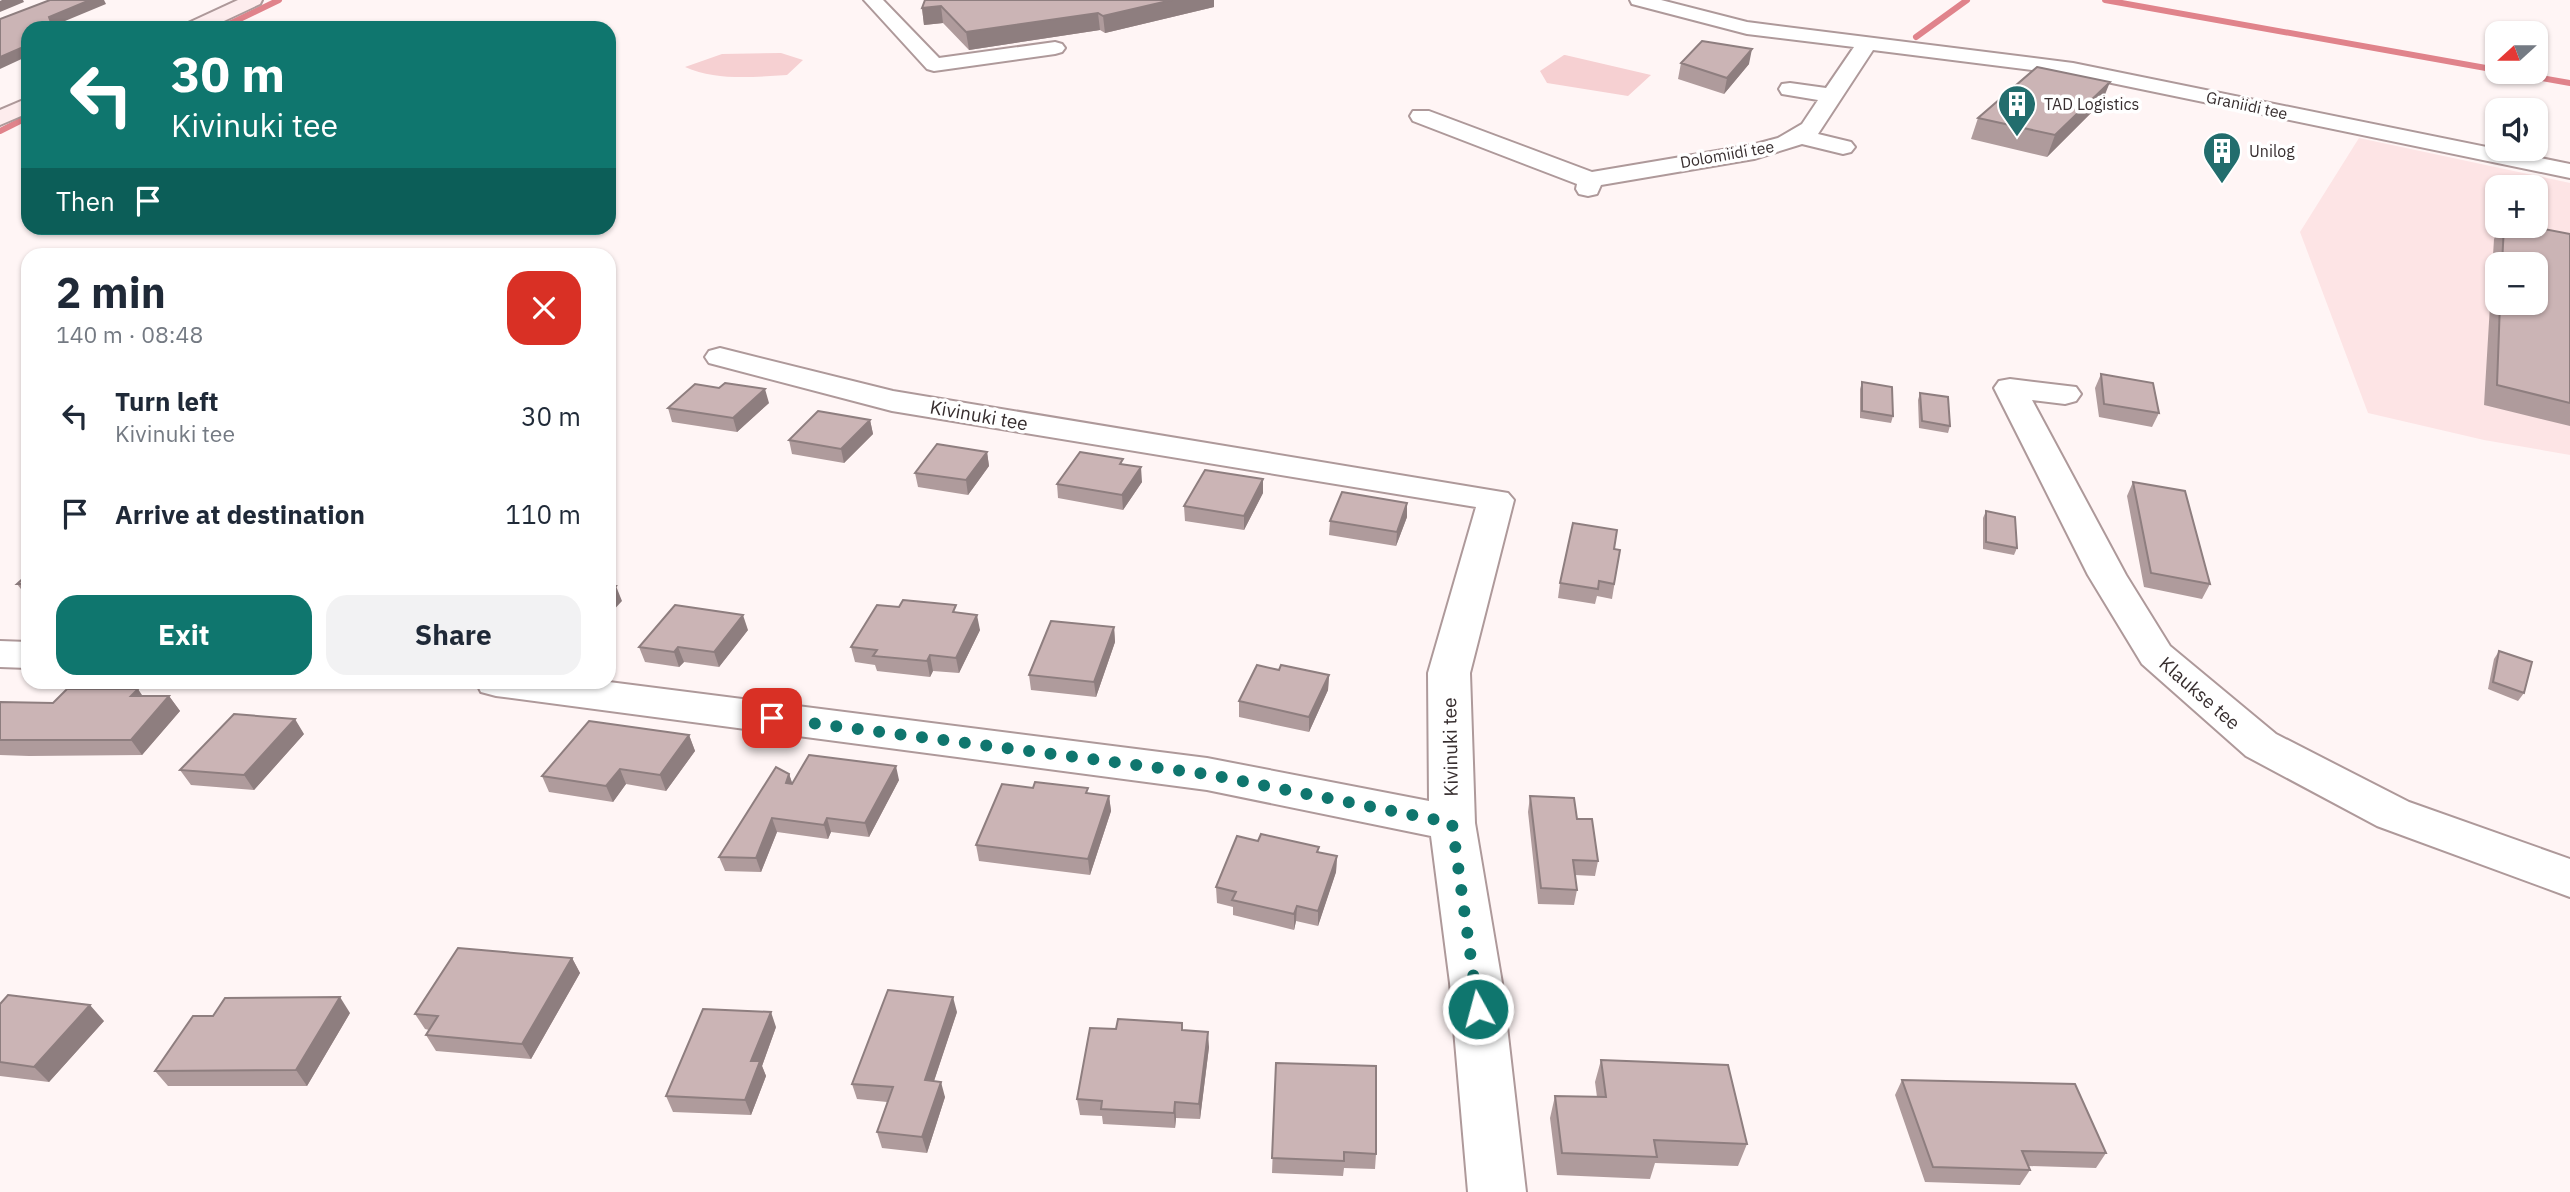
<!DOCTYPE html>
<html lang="en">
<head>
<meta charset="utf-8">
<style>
	body { margin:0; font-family:"IBM Plex Sans",sans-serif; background:#f2f2f3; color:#1f2937; height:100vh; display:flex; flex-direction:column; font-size:26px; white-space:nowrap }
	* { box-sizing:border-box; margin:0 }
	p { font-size:23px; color:#747a83 }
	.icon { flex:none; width:38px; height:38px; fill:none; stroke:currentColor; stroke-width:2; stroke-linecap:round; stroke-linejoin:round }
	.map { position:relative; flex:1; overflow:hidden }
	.panel { position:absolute; left:21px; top:248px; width:595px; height:441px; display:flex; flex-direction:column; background:#fff; border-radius:21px; box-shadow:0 2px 5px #0004 }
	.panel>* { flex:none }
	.banner { position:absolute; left:21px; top:21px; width:595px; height:214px; border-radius:21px; box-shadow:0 2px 5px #0004; background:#0f766e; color:#fff; overflow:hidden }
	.needle { width:46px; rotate:249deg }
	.buttons { position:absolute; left:2485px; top:21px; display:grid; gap:14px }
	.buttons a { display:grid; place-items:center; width:63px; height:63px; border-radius:14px; background:#fff; box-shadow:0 2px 5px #0004; font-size:35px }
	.pin { position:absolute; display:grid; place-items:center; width:60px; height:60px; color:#fff; margin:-30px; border-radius:14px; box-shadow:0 4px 10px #0006 }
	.me { position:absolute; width:77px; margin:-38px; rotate:353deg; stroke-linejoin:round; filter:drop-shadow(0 0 5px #0008) }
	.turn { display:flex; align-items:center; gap:24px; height:147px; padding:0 35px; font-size:32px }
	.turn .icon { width:91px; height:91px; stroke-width:2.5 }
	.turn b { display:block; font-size:49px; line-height:60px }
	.then { display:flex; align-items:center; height:66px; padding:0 35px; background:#0003; gap:14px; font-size:26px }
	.round { display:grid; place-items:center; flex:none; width:74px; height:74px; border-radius:21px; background:#f2f2f3 }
	.overview { display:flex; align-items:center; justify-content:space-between; height:119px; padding:0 35px }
	h1 { font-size:42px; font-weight:800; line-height:52px }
	.primary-button { display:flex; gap:14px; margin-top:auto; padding:14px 35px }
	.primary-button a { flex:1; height:80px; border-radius:21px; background:#0f766e; color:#fff; font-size:28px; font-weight:800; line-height:80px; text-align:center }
	.primary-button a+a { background:#f2f2f3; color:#1f2937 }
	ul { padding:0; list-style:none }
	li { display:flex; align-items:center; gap:21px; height:98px; padding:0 35px }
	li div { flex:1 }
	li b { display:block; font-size:26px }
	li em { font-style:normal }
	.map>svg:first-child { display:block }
	.built { fill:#fde4e5; fill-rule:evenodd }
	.green { fill:#f6d0d2 }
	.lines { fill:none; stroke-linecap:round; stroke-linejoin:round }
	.stream { stroke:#e0838b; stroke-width:6 }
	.street-casing { stroke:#ae999a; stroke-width:4 }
	.secondary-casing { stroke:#ae999a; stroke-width:4 }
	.street { fill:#fff; fill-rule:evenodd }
	.secondary { fill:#fdeced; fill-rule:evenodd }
	.wall { fill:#af9b9c; fill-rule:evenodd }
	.shaded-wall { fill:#8e7e7f }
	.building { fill:#cbb4b5; stroke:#8e7e7f; stroke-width:2 }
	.route { stroke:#0f766e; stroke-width:12; stroke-dasharray:0 21.6 }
	.labels { text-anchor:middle; stroke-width:7; stroke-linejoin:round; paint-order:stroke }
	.far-poi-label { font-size:16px; fill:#372e2f; stroke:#fff; text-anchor:start }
	.far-street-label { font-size:16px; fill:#372e2f; stroke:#fff }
	.street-label { font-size:19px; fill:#372e2f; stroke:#fff }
</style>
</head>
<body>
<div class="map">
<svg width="2570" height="1192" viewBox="0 0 2570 1192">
	<rect width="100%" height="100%" fill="#fff5f5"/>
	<path class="built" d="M 2359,138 L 2570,183 L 2570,455 L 2484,440 L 2368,413 L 2300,232 ZM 2497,187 L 2536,187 L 2536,226 L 2497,226 ZM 2497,264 L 2536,264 L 2536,303 L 2497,303 Z"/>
	<path class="green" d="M 781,53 L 803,60 L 787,75 C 752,77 717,81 685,67 L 722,54 Z
		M 1564,55 L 1565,55 L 1651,75 L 1628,96 L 1547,83 L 1540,71 Z"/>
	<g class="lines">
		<path class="stream" d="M 2105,0 L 2497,70
			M 221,28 L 279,0
			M 1916,37 L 1967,0
			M 2508,72 L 2570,83
			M 0,131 L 28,117"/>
		<defs>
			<path id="street" d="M 864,0 L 883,0 L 939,58 L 1055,42 L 1062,44 L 1065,48 L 1062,52 L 1055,54 L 934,71 L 927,69 Z
				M 1630,0 L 1661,0 L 1747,22 L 2073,63 L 2570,164 L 2570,178 L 2073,75 L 1873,50 L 1818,134 L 1851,142 L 1855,147 L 1851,152 L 1843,154 L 1802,144 L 1754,159 L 1601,185 L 1597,194 L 1588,196 L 1579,194 L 1576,189 L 1577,184 L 1413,121 L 1410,116 L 1413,111 L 1429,111 L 1592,172 L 1752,145 L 1778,138 L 1802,124 L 1818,100 L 1782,94 L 1779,89 L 1782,84 L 1790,83 L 1826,88 L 1854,47 L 1747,34 L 1632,4 Z
				M 720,348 L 893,391 L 1508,493 L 1514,500 L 1470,673 L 1475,823 L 1502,983 L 1526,1192 L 1468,1192 L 1450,983 L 1431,836 L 1207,790 L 496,696 L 481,692 L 476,682 L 609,682 L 1207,758 L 1429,801 L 1428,673 L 1476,507 L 892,411 L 709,363 L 705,357 L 709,351 Z
				M 2010,379 L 2076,387 L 2081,394 L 2076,401 L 2065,404 L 2032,400 L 2126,575 L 2170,646 L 2276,734 L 2409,802 L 2570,859 L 2570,897 L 2377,826 L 2246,756 L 2142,664 L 2088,575 L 1994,388 L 1999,381 Z
				M 0,641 L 28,642 L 28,668 L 0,667 Z"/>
			<path id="secondary" d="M 238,0 L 262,0 L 260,4 L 209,28 L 183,28 L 186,24 Z
				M 28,98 L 28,113 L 0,125 L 0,110 Z"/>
		</defs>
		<use href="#street" class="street-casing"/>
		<use href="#secondary" class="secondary-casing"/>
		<use href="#street" class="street"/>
		<use href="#secondary" class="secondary"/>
	</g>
	<path class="wall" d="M 925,0 L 1214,7 L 1105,33 L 1100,30 L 969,50 L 943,23 L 924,25 L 922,8 Z
		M 1681,63 L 1749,64 L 1724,94 L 1678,79 Z
		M 2102,102 L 2047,157 L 1971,139 L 1978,118 Z
		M 2501,226 L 2528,226 L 2570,234 L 2570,426 L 2484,405 L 2494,239 ZM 2497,264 L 2536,264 L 2536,303 L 2497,303 Z
		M 2101,374 L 2159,413 L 2152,427 L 2099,417 L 2095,388 Z
		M 1862,382 L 1893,416 L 1891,423 L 1860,418 L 1860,389 Z
		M 1920,393 L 1950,426 L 1948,433 L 1919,428 L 1918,400 Z
		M 769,403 L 737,432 L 672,422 L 668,408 Z
		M 870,420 L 873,434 L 844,463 L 792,454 L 789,440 Z
		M 987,452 L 989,466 L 968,495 L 918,487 L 915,473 Z
		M 1124,465 L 1142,482 L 1123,510 L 1058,498 L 1057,484 Z
		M 2133,482 L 2210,584 L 2202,599 L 2144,587 L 2127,496 Z
		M 1263,493 L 1244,530 L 1185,521 L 1184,506 Z
		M 1407,503 L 1407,517 L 1396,546 L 1329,535 L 1330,521 Z
		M 1986,511 L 2017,548 L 2014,555 L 1983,549 L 1983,518 Z
		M 1614,549 L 1620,550 L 1612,599 L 1597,596 L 1595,604 L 1558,598 L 1560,583 Z
		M 28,574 L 28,598 L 17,584 Z
		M 958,613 L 980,630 L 959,673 L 933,671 L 930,677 L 877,671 L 875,665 L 855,662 L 851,647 Z
		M 1114,627 L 1115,642 L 1096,697 L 1031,690 L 1029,675 Z
		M 748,630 L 719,667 L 684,662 L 679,667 L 645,662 L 639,647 Z
		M 2499,651 L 2524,693 L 2518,701 L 2488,689 L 2494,659 Z
		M 1329,675 L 1328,690 L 1309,732 L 1239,717 L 1239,701 Z
		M 143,696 L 169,696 L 180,711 L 142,755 L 29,756 L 0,755 L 0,702 L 53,703 Z
		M 304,734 L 254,790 L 191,785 L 180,770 Z
		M 689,735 L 695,751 L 666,791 L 626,784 L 613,802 L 549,792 L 542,776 Z
		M 789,774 L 792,783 L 899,780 L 869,837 L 831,832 L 828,839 L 777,832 L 761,872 L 725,871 L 719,857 Z
		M 1089,794 L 1109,796 L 1111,811 L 1090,875 L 979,861 L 976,845 Z
		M 1530,796 L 1577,819 L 1598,861 L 1595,876 L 1575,875 L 1577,890 L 1574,905 L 1538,904 L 1528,812 Z
		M 1258,841 L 1337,856 L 1336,872 L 1318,926 L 1296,921 L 1294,930 L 1233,915 L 1233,907 L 1217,903 L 1216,887 Z
		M 572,958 L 580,973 L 531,1059 L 436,1051 L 426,1035 L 429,1030 L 425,1029 L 415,1014 Z
		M 0,1004 L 104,1021 L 49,1082 L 0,1076 Z
		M 957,1012 L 934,1081 L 945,1097 L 927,1153 L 882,1148 L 877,1132 L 887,1102 L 857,1099 L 852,1084 Z
		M 350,1013 L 307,1086 L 168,1086 L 155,1071 Z
		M 776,1027 L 762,1066 L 766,1076 L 751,1115 L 673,1112 L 666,1096 Z
		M 1116,1029 L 1183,1030 L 1209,1047 L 1200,1119 L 1176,1118 L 1175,1128 L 1103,1124 L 1102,1116 L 1080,1115 L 1077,1099 Z
		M 1601,1060 L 1747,1144 L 1738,1166 L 1655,1163 L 1650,1179 L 1557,1175 L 1550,1118 L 1555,1096 L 1597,1097 L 1595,1082 Z
		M 1276,1063 L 1376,1154 L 1375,1169 L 1344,1168 L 1343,1176 L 1272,1173 Z
		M 1902,1080 L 2106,1153 L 2096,1168 L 2028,1166 L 2030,1170 L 2020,1185 L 1925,1182 L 1895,1095 Z"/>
	<path class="shaded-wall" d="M 2,0 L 23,0 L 24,2 L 0,12 L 0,1 Z
		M 90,0 L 104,0 L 106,4 L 53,26 L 54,28 L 53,28 L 49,17 Z
		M 1172,0 L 1214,0 L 1214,7 L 1105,33 L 1103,16 Z
		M 941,6 L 943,23 L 924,25 L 922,8 Z
		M 1098,13 L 1100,30 L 969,50 L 966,32 Z
		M 28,45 L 28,56 L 0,69 L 0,57 Z
		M 1752,49 L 1749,64 L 1724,94 L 1727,78 Z
		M 2110,82 L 2102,102 L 2047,157 L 2055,135 Z
		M 765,389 L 769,403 L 737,432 L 733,418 Z
		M 870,420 L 873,434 L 844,463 L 841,449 Z
		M 987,452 L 989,466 L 968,495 L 966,480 Z
		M 1141,467 L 1142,482 L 1123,510 L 1122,495 Z
		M 1263,479 L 1263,493 L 1244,530 L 1244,516 Z
		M 1407,503 L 1407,517 L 1396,546 L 1397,532 Z
		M 616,586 L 622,601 L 609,615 L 609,594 Z
		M 743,615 L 748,630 L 719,667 L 714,652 Z
		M 977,615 L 980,630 L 959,673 L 956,658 Z
		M 1114,627 L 1115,642 L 1096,697 L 1094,682 Z
		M 678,647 L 684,662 L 679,667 L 674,652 Z
		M 930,655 L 933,671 L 930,677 L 927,661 Z
		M 1329,675 L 1328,690 L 1309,732 L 1309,717 Z
		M 138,689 L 148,704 L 131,696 Z
		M 169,696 L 180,711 L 142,755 L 131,740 Z
		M 295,719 L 304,734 L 254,790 L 244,775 Z
		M 689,735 L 695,751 L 666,791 L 660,775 Z
		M 896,766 L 899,780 L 869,837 L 865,823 Z
		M 620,769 L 626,784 L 613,802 L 606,786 Z
		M 789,774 L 794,788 L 786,783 Z
		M 1109,796 L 1111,811 L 1090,875 L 1088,859 Z
		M 772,818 L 777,832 L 761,872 L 756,858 Z
		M 827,818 L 831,832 L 828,839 L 824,825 Z
		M 1337,856 L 1336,872 L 1318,926 L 1318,911 Z
		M 1297,906 L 1296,921 L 1294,930 L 1294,914 Z
		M 572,958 L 580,973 L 531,1059 L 522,1044 Z
		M 340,997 L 350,1013 L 307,1086 L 296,1070 Z
		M 953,997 L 957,1012 L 929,1096 L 925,1080 Z
		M 90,1005 L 104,1021 L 49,1082 L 34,1067 Z
		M 771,1012 L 776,1027 L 762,1066 L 766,1076 L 751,1115 L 745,1100 L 751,1061 Z
		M 1208,1032 L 1209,1047 L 1200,1119 L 1199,1104 Z
		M 941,1082 L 945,1097 L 927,1153 L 922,1137 Z
		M 1175,1102 L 1176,1118 L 1175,1128 L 1174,1113 Z"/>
	<path class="building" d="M 50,0 L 90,0 L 49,17 L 53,28 L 28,28 L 28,45 L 0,57 L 0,19 Z
		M 925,0 L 1172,0 L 1103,16 L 1098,13 L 966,32 L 941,6 L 922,8 Z
		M 1702,41 L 1752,49 L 1727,78 L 1681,63 Z
		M 2037,67 L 2110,82 L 2055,135 L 1978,118 Z
		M 2504,226 L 2528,226 L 2570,234 L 2570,403 L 2497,385 L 2500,303 L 2536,303 L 2536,264 L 2502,264 Z
		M 2101,374 L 2153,383 L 2159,413 L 2104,404 Z
		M 1862,382 L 1892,387 L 1893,416 L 1862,411 Z
		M 725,383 L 765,389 L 733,418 L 668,408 L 695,384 L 719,388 Z
		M 1920,393 L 1948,397 L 1950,426 L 1922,421 Z
		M 818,411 L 870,420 L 841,449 L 789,440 Z
		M 937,444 L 987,452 L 966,480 L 915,473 Z
		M 1080,452 L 1123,459 L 1120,464 L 1141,467 L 1122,495 L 1057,484 Z
		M 1205,470 L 1263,479 L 1244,516 L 1184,506 Z
		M 2133,482 L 2185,491 L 2210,584 L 2151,573 Z
		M 1342,492 L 1407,503 L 1397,532 L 1330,521 Z
		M 1986,511 L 2015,517 L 2017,548 L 1986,542 Z
		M 1573,523 L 1617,530 L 1614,549 L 1620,550 L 1614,584 L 1599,581 L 1598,589 L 1560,583 Z
		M 28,574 L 28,584 L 17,584 Z
		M 609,585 L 616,586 L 609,594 Z
		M 903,600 L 956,605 L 953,612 L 977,615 L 956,658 L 930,655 L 927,661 L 873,656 L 877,650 L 851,647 L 877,605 L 899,607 Z
		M 675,605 L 743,615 L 714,652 L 678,647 L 674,652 L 639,647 Z
		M 1051,621 L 1114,627 L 1094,682 L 1029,675 Z
		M 2499,651 L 2532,662 L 2524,693 L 2493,682 Z
		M 1257,665 L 1279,670 L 1281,665 L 1329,675 L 1309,717 L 1239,701 Z
		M 67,689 L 138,689 L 131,696 L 169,696 L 131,740 L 0,740 L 0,702 L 53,703 Z
		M 234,714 L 295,719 L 244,775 L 180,770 Z
		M 589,721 L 689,735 L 660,775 L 620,769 L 606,786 L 542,776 Z
		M 809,755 L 896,766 L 865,823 L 827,818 L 824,825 L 772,818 L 756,858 L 719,857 L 776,767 L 789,774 L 786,783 L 792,784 Z
		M 1035,782 L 1088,788 L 1086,793 L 1109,796 L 1088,859 L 976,845 L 1002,784 L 1033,788 Z
		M 1530,796 L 1574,798 L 1577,819 L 1592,819 L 1598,861 L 1573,860 L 1577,890 L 1541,888 Z
		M 1261,834 L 1319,847 L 1317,852 L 1337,856 L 1318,911 L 1297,906 L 1294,914 L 1232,900 L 1236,892 L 1216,887 L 1237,836 L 1258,841 Z
		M 458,948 L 572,958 L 522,1044 L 426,1035 L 438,1016 L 415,1014 Z
		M 888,990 L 953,997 L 925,1080 L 941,1082 L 922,1137 L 877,1132 L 893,1087 L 852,1084 Z
		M 8,995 L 90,1005 L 34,1067 L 0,1062 L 0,1004 Z
		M 340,997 L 296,1070 L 155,1071 L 193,1016 L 213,1016 L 225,998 Z
		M 703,1009 L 771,1012 L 751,1061 L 760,1061 L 745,1100 L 666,1096 Z
		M 1118,1019 L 1182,1023 L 1182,1030 L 1208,1032 L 1199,1104 L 1175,1102 L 1174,1113 L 1101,1109 L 1102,1101 L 1077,1099 L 1090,1028 L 1116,1029 Z
		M 1601,1060 L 1728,1065 L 1747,1144 L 1654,1140 L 1657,1157 L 1562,1153 L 1555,1096 L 1606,1097 Z
		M 1276,1063 L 1376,1066 L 1376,1154 L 1344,1152 L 1344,1161 L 1272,1158 Z
		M 1902,1080 L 2075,1084 L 2106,1153 L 2022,1151 L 2030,1170 L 1933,1167 Z"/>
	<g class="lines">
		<path class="route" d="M 772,718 L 1207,774 L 1452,823 L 1478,1009"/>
	</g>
	<defs>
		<symbol id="building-pin" viewBox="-11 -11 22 30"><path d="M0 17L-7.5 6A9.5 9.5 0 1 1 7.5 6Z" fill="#226d6d" stroke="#fff"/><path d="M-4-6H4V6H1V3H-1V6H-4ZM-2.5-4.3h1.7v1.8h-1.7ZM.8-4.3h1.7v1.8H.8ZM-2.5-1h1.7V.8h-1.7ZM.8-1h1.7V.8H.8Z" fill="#fff"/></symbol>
	</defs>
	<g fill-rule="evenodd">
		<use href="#building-pin" x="1995" y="82" width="44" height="60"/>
		<use href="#building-pin" x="2200" y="129" width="44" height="60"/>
	</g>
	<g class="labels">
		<g class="far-poi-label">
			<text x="2044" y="110">TAD Logistics</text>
			<text x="2249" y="157">Unilog</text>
		</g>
		<g class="far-street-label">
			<text transform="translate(2247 105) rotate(12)" y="6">Graniidi tee</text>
			<text transform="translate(1727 154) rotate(-10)" y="6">Dolomiidi tee</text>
		</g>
		<g class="street-label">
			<text transform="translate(979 415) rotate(10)" y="7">Kivinuki tee</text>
			<text transform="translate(2200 693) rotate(41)" y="7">Klaukse tee</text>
			<text transform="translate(1450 747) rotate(-91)" y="7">Kivinuki tee</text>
		</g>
	</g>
</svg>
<div class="buttons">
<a><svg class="needle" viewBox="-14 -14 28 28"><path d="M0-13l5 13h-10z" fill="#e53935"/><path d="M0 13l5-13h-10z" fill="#747a83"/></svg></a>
<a><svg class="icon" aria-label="sound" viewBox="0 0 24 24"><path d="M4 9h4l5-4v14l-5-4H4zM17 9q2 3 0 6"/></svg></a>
<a>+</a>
<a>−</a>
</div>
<div class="pin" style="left:772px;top:718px;background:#d93025"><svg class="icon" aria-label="arrive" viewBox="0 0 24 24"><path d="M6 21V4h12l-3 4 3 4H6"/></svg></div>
<svg class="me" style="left:1478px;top:1009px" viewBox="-20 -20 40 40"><circle r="17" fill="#0f766e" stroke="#fff" stroke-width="3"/><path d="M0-11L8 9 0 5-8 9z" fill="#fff"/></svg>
<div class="banner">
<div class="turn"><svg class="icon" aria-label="left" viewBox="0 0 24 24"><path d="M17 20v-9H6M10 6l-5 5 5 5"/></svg><div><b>30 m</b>Kivinuki tee</div></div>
<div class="then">Then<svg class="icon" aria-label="arrive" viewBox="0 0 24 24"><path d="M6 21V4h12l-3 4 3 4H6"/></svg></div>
</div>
<section class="panel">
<div class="overview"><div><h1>2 min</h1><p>140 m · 08:48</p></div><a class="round" style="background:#d93025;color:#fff"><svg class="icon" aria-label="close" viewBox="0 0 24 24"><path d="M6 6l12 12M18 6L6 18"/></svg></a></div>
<ul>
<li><svg class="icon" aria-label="left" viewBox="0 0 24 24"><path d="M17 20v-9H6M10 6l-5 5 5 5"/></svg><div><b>Turn left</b><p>Kivinuki tee</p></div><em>30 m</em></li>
<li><svg class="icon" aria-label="arrive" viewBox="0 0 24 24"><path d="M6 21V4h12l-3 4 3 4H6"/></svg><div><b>Arrive at destination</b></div><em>110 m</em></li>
</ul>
<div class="primary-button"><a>Exit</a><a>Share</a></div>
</section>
</div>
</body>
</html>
